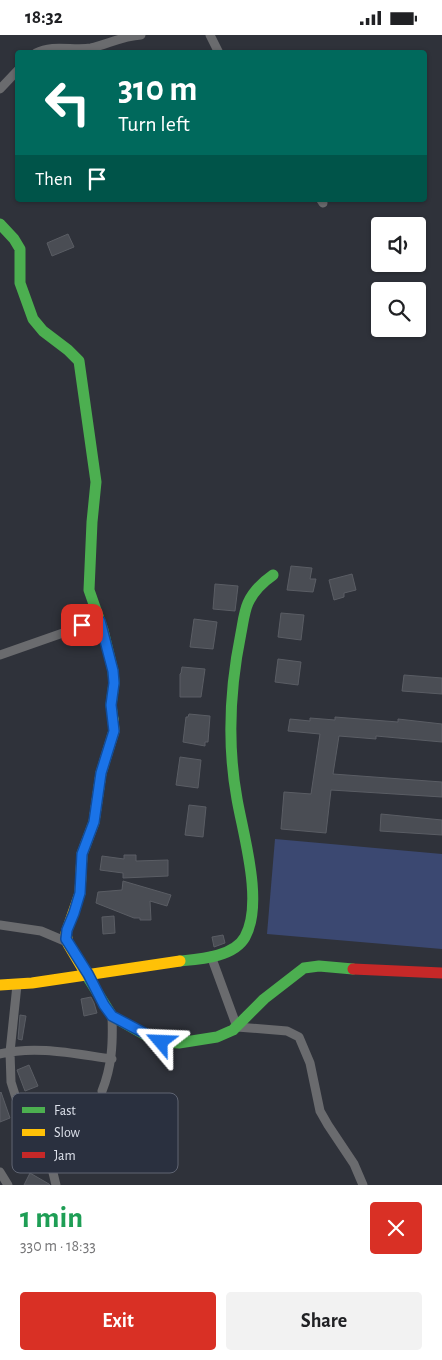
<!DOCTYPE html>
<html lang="en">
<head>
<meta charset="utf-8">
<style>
	body { margin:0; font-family:"Alegreya Sans",sans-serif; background:#f2f2f2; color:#202124; height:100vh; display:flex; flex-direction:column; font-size:19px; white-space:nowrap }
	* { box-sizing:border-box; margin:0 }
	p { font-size:16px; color:#757577 }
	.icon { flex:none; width:28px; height:28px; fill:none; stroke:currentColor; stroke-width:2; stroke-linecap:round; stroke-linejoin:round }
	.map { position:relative; height:1150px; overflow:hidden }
	.drawer { display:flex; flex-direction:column; background:#fff; flex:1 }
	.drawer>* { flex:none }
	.guide { position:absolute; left:15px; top:15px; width:412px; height:152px; border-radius:5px; box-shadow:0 1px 4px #0004; background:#00695c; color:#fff; overflow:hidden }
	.fabs { position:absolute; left:371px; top:182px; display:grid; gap:10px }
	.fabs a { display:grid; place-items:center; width:55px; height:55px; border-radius:5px; background:#fff; box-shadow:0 1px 4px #0004; font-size:25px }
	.pin { position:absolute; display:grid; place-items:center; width:42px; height:42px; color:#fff; margin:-21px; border-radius:10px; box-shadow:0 2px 8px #0006 }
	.me { position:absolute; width:55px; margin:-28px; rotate:296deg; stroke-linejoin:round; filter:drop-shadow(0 0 4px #0008) }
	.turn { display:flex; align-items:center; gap:18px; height:105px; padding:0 20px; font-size:22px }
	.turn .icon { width:65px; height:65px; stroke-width:2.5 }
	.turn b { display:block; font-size:35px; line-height:42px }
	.then { display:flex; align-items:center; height:48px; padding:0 20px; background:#0003; gap:10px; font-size:19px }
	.round { display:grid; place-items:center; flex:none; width:52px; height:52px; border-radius:5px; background:#f2f2f2 }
	.overview { display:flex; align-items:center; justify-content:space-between; height:85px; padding:0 20px }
	h1 { font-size:30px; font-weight:700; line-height:38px; color:#1e9e55 }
	.action { display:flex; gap:10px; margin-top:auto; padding:10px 20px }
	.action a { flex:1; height:58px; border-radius:5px; background:#d93025; color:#fff; font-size:20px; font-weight:700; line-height:58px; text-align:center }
	.action a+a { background:#f2f2f2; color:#202124 }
	.status { display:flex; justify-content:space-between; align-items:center; height:35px; padding:0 25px; background:#fff; direction:ltr }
	.status svg { height:14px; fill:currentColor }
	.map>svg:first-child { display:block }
	.green { fill:#3b4871 }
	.building { fill:#4a4d54; stroke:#5a5d64 }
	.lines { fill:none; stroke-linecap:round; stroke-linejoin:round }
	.street { stroke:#6a6b6e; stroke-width:9 }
	.fast { stroke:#4caf50; stroke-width:11 }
	.slow { stroke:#ffc107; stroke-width:11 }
	.jam { stroke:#c62828; stroke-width:11 }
	.route-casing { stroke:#114b97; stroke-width:12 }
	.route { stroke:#1a73e8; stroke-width:9 }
	.key { fill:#2a303f; stroke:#606573; stroke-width:1 }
	.key-label { font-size:14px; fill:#dde1eb }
</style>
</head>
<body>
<div class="status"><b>18:32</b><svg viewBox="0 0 49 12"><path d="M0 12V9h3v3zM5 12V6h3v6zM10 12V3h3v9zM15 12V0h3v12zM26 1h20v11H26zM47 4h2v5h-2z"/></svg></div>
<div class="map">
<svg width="442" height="1150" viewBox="0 0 442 1150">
	<rect width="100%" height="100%" fill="#2f323a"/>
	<path class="green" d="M 275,804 L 442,819 L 442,914 L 267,899 Z"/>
	<path class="building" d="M 68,199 L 74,212 L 52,221 L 47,208 Z
		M 291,531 L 312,533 L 310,544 L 316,544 L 313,557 L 287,555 Z
		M 352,539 L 356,555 L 344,558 L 344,562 L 334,565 L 329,545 Z
		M 215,549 L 238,551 L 235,576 L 213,574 Z
		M 281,578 L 304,580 L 301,605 L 278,602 Z
		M 194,584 L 217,587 L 213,614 L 190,612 Z
		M 278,624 L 301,627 L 298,650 L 275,647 Z
		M 182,632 L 205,634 L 201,662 L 180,662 L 180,639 L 181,638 Z
		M 404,640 L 442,643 L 442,659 L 402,656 Z
		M 189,679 L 210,681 L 208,707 L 205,707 L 205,711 L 183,707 L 186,682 L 188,682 Z
		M 335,682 L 398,687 L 398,684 L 442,689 L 442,707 L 376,701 L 376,704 L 339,701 L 333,739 L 442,747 L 442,762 L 331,755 L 326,798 L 281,794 L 284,757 L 311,759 L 320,699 L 288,696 L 290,684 L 310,686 L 310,683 L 335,685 Z
		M 180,722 L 201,725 L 198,753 L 176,750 Z
		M 189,770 L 206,772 L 203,802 L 185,800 Z
		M 381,779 L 442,785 L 442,800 L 380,796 Z
		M 124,820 L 136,820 L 136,826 L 168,825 L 168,841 L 123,843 L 123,838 L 100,835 L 102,821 L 124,824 Z
		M 123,846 L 171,860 L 167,871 L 150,866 L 151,885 L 140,885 L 140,883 L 134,883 L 96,868 L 98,857 L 122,855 Z
		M 114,881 L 115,898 L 103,899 L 102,882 Z
		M 223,900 L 225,908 L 214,912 L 212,902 Z
		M 91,962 L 94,968 L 97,978 L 84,981 L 81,964 Z
		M 20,980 L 26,981 L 22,1005 L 18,1004 Z
		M 29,1030 L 38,1051 L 25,1056 L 17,1035 Z
		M 1,1057 L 10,1083 L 0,1087 L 0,1058 Z
		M 30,1138 L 49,1149 L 50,1150 L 24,1150 Z"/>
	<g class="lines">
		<path class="street" d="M 210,0 L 219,18
			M 36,18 C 53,9 73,16 91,13 C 108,9 123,1 141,0
			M 0,54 L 18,35
			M 321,165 L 323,168
			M 0,620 L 100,585
			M 0,890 L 41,896 L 67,907
			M 211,921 L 237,992 L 287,996 L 299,1002 L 310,1028 L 320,1076 L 328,1090 L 354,1129 L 363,1150
			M 17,950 L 10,1017 L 11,1047 L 22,1082 L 39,1104 L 49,1121 L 56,1150
			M 0,1019 C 36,1010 75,1019 112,1024
			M 102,1056 C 112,1031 113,1008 112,981
			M 0,1137 L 8,1150"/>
		<path class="fast" d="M 0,189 L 14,204 L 20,214 L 20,248 L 33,284 L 43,296 L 68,315 L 79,326 L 96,447 L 92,487 L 89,555 L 103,595 L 113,636 L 114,648 L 111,670 L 113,684
			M 180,926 C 200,924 234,922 245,902 C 264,868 243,799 237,764 C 227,709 230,652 241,598 C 243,588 244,577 248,568 C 253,557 263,547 273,540
			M 84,936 L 112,981 L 147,1001 L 161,1007 L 179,1008 L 217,1002 L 233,995 L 264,964 L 304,933 L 319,931 L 353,934"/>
		<path class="slow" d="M 84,936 L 68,909 L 66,898 L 80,858 L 82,819 L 94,787 L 101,738 L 114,696 L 113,684
			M 0,950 L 32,948 L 180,926"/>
		<path class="jam" d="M 353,934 L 442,938"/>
	</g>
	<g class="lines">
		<defs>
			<path id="route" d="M 82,590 L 100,586 L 113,636 L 114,648 L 111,670 L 114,696 L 101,738 L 94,787 L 82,819 L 80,858 L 74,878 L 67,895 L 66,904 L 88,939 L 104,970 L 112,981 L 161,1007"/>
		</defs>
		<use href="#route" class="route-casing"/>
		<use href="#route" class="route"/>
	</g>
	<rect x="12" y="1058" width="166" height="80" rx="8" class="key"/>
	<rect x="22" y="1072" width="23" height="6" fill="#4caf50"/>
	<rect x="22" y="1094" width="23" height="7" fill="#ffc107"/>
	<rect x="22" y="1117" width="23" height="6" fill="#c62828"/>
	<g class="key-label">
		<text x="54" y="1080">Fast</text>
		<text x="54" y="1102">Slow</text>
		<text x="54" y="1125">Jam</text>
	</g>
</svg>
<div class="fabs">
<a><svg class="icon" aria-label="sound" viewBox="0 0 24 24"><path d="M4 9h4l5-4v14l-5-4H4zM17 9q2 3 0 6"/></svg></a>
<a><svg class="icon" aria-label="search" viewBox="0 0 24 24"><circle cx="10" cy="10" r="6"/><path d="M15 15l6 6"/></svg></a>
</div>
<div class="pin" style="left:82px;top:590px;background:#d93025"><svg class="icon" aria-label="arrive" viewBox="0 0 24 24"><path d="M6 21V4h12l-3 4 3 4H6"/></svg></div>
<svg class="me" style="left:161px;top:1007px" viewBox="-20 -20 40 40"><path d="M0-17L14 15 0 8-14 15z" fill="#1a73e8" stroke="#fff" stroke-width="4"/></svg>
<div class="guide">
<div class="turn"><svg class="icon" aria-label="left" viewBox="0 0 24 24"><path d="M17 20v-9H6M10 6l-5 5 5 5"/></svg><div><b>310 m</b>Turn left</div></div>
<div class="then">Then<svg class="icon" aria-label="arrive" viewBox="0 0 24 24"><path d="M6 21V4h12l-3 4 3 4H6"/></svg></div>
</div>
</div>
<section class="drawer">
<div class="overview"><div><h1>1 min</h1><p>330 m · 18:33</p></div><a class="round" style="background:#d93025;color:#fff"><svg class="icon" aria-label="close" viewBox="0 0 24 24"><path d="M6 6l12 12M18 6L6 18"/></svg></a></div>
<div class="action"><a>Exit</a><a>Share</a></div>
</section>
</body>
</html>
